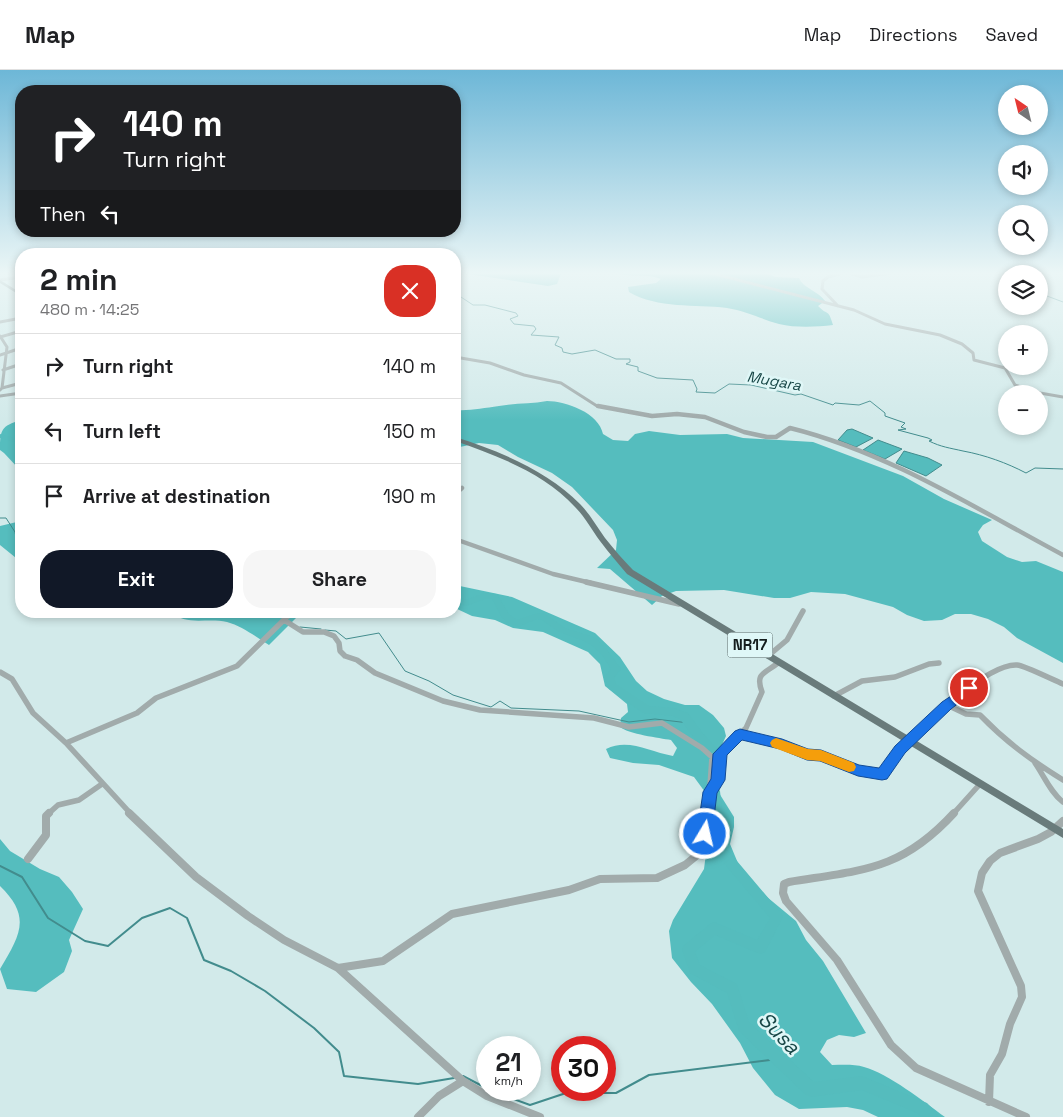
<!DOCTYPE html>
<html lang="en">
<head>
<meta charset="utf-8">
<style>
	body { margin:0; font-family:"Space Grotesk",sans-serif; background:#f6f6f6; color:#202124; height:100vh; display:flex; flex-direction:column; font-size:19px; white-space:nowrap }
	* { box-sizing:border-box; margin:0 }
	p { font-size:16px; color:#757577 }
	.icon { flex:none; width:28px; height:28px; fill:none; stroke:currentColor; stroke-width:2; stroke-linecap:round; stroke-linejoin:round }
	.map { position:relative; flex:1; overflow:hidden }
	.sheet { position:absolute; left:15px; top:178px; width:446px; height:370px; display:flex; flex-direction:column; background:#fff; border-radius:20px; box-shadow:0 2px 8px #0003 }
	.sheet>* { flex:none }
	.guide { position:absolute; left:15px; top:15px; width:446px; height:152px; border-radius:20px; box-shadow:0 2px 8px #0003; background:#202124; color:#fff; overflow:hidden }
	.needle { width:32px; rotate:325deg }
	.buttons { position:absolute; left:998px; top:15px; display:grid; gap:10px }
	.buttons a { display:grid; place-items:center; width:50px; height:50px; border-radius:50%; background:#fff; box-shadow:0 2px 8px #0003; font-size:25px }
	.speed { position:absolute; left:476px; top:966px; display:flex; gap:10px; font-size:25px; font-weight:700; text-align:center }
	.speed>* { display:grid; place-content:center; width:65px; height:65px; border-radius:50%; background:#fff; box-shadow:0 2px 8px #0003; line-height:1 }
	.speed small { font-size:12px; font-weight:400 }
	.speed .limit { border:8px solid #d22; background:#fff; color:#111 }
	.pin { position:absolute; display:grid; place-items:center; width:42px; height:42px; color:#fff; margin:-21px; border:2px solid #fff; border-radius:50%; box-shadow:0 1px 5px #0007 }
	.me { position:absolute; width:55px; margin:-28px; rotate:9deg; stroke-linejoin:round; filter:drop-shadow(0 0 4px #0008) }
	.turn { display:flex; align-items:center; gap:18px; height:105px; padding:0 25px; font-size:22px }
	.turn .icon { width:65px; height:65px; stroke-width:2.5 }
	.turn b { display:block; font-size:35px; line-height:42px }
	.then { display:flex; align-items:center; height:48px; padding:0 25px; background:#0003; gap:10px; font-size:19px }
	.round { display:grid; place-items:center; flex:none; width:52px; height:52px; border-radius:20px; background:#f6f6f6 }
	.overview { display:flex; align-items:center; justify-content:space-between; height:85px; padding:0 25px }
	h1 { font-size:30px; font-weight:700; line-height:38px }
	.action { display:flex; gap:10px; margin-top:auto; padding:10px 25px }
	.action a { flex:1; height:58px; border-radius:20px; background:#111827; color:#fff; font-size:20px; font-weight:700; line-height:58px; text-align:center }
	.action a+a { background:#f6f6f6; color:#202124 }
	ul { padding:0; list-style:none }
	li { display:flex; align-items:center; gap:15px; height:65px; padding:0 25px; border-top:1px solid #e0e0e0 }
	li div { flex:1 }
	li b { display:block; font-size:19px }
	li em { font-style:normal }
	header { display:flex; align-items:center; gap:30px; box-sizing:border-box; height:70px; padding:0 25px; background:#fff; border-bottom:1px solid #e0e0e0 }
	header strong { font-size:24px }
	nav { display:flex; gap:28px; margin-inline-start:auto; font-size:18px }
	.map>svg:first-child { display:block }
	.forest { fill:#55bdbe }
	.water { fill:#55bcbd; stroke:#428c8d }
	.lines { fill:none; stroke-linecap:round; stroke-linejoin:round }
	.stream-far1 { stroke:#428c8d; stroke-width:1 }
	.stream { stroke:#428c8d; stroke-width:2 }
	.river { fill:#55bcbd; fill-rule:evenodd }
	.street-far3 { stroke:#a1abab; stroke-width:3 }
	.street-far2 { stroke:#a1abab; stroke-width:4.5 }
	.street-far1 { stroke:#a1abab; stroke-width:5.5 }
	.street { stroke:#a1abab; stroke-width:8 }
	.primary { fill:#697b7b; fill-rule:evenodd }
	.route { fill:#1a73e8; stroke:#114b97 }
	.slow { fill:#f59e0b }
	.labels { text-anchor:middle; stroke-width:5; stroke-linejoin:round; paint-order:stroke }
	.far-water-label { font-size:15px; font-style:italic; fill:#184747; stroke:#dff7f7 }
	.shield { fill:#dff7f7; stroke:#515e5e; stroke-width:1 }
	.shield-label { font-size:15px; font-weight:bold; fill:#141d1d }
	.near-water-label { font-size:21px; font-style:italic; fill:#184747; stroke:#dff7f7 }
</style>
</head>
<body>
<header>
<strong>Map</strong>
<nav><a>Map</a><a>Directions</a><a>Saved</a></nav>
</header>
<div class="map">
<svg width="1063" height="1047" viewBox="0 0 1063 1047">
	<rect width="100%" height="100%" fill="#d2eaea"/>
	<path class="forest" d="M 461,203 L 557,203 L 561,204 L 557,214 L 548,216 Z
		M 617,203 L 764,203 L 776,207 L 799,208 C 803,218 818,221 825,231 L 818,236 C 829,247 828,238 833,255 C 816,257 796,258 779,254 C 761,249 746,241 727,238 C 695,234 658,239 629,222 L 628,217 L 656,213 L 661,209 C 647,203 632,208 617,203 Z
		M 547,331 C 566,331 599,343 603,364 L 613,370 L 628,371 L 635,364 L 649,361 L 680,365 L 727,364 L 743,368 L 813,372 L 903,406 L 944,429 L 992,450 L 983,455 L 978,462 L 982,471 L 1007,487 L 1022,492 L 1036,491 L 1063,502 L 1063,593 L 1017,568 L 1004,557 L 988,549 L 971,544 L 955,544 L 942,550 L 924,551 L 907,545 L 893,537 L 845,524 L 811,522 L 790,528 L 774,528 L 724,520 L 676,521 L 662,526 L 652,535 L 610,499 L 597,498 L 616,480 L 617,470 L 613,460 L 572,417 L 552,403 L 518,387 L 498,375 L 479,373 L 455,378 L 455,340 C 471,341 483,338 499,336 C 515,333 531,334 547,331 Z
		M 21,350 L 21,420 L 15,414 L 19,399 L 4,383 L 0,380 C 0,360 1,356 21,350 Z
		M 21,451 L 21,492 L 0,475 L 0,456 Z
		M 455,515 L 512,527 L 595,563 L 620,587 L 636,611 L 647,621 L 664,629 L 685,635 L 699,635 L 713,645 L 724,658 L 726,666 L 721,677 L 719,723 L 734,747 L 734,757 L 730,774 L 740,798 L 767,827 L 796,851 L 806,870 L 823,891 L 866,963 L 854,967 L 839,965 L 827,970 L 820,982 L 832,995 C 843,995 854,994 864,997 C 889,1004 923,1031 945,1047 L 878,1047 L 863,1040 L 847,1037 L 799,1039 L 775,1025 L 753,998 L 740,973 L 712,934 L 691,912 L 672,888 L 669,861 L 673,850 L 704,799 L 708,768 L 705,722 L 694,707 L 659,695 L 633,693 L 610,688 L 606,679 C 629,668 649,682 673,686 L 677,678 L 671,670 C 659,668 629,664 620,657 L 621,648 L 628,642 L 627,634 L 605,616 L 600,594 L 588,582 L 543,562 L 513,558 L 495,550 L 472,546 L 455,538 Z
		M 170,541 L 299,541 L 298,546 L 269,575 C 256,567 242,556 227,552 C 207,547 186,557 170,541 Z
		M 0,769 L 10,781 L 40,799 L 59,807 L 72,822 L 83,839 L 69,870 L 72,881 L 64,902 L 36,922 L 7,919 L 0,899 C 20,865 32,847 0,816 Z"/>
	<path class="water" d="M 852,359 L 873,368 L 856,377 L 838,370 L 847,360 Z
		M 878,370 L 902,379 L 885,389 L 863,380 Z
		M 904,381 L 928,388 L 942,395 L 926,406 L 896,393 Z"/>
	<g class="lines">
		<path class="stream-far1" d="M 455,223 L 473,235 L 485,235 L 516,243 L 518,246 L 510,249 L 514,254 L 534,256 L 536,259 L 531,265 L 559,267 L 555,275 L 562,278 L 563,282 L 572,284 L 595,280 L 616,289 L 630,289 L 630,292 L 626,294 L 638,297 L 638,301 L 657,308 L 693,310 L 697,319 L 696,322 L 715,323 L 729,314 L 751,315 L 795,325 L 801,324 L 833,335 L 835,333 L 859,335 L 870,331 L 885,343 L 885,346 L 905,353 L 901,357 L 906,359 L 898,360 L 928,368 L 932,370 L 929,371 C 941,377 950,378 963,381 C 985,385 1007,393 1026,403 L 1035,398 L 1063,399
			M 1039,223 L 1063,232
			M 0,448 L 6,448 L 15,462 L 19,483 L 21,484
			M 271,541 L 284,547
			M 300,557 L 321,559
			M 325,560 L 336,561 L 346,569 L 379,563 L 405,601 L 429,611 L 453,625 L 491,637 L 500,631 L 511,638 L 579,641 L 629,652 L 655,649 L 689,653"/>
		<path class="stream" d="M 0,796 L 22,807 L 48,848 L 85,871 L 108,876 L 142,848 L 170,838 L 187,848 L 204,890 L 231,901 L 265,921 L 314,958 L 339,982 L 344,1006 L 418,1014 L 454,1008
			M 463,1006 L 488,1019
			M 489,1020 L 530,1035 L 566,1023 L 616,1023 L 649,1005 L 778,989"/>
		<path class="river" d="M 0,364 L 21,370 L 21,374 L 0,368 Z
			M 484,523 L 497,524 L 509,544 L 517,550 L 535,544 L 542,543 L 548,546 L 565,558 L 591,566 L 598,570 L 608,581 L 621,599 L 614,608 L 616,614 L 649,636 L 674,638 L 688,643 L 701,661 L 720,682 C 725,694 721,704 716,715 L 720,721 L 726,778 L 781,843 L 783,847 L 765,882 L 760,884 L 715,865 L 695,882 L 700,895 L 737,914 L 749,952 L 814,1012 L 862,1006 L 927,1033 L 936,1042 L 938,1047 L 921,1047 L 917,1043 L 862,1020 L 811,1027 L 806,1025 L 739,961 L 727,923 L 690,903 L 682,880 L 683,876 L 710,854 L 714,852 L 757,870 L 770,848 L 716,784 L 714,780 L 708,721 L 706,715 L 712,700 L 711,686 L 693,667 L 680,649 L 673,646 L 643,643 L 609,619 L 604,607 L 611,599 L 602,585 L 591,575 L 584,571 L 559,562 L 542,550 L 537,549 L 518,557 L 508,553 L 502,548 L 492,529 L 485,529 L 466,536 L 455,531 L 455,525 L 466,530 Z"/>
		<path class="street-far3" d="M 711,203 L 854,240 L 885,254 L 940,265 L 962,274 L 973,283 L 974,290 L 1005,298 L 1015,315 L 1040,323 L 1063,327
			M 850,203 L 862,207 L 891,203
			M 0,210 L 21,207
			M 838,236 L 822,219 L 823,211 L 828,207 L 842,203
			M 0,252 L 21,248
			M 0,266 L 7,277 L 2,318 L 0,320
			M 0,267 L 21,261
			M 0,285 L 21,278
			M 455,287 L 490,293 L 524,305 L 561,313 L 597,336 L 605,337
			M 3,300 L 21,294
			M 2,318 L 21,313
			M 0,326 L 21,323"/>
		<path class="street-far2" d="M 598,336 L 652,346 L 677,344 L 705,347 L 744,362 L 767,367 L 776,367 L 790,358 C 887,382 975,438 1063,485
			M 455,424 L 462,418
			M 455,469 L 553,504 L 591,513"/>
		<path class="street-far1" d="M 586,512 L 679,534
			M 284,550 L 303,562 L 324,562 L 334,566 L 339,573 L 340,581 L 345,586 L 357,590 L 375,603 L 443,631 L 480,640 L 594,648 L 629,657 L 662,653 L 702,678 L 712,687 L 708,744
			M 768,586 L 787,570 L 803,541
			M 0,602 L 12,609 L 33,643 L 66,673 L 131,744
			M 834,626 L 862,611 L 895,607 L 929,594 L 939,593
			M 947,635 L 966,644 L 980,645 C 1006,672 1031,690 1063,710
			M 740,665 L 782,674 L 807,684 L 821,685 L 858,700 L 882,705 C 889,698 893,688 900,680 C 920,658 987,593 1017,595 C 1026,596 1053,610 1063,614
			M 66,673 L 137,643 L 156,628 L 237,596 L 293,541
			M 1035,693 C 1044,706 1051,723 1063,732
			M 710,722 L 718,710 L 720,683 L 746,658 L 762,622 C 755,603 764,604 778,593
			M 48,744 L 58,735 L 79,730 L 102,714
			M 953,744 L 980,714"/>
		<path class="street" d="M 129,743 L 196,807 L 248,846 L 284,870 L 338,898 L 463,1011 L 487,1026 L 540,1047
			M 954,743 C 901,801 862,800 789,812 L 784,814 L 783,823 L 786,831 L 837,890 L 891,975 L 916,998 L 1026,1047
			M 28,789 L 46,765 L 46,746 L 49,743
			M 338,898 L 383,891 L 452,844 L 569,820 L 600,809 L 657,808 L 685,795 L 701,782 L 708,743
			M 989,1032 L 990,1005 L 1002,984 L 1010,954 L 1022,927 L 1021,916 L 978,821 L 982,803 L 990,791 L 1000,783 L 1038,769 L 1051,762 L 1063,751
			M 418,1047 L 439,1026 L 463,1011"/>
		<path class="primary" d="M 0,210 L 21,223 L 21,226 L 0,213 Z
			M 455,367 C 498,380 549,402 580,434 C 590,444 597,457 605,468 C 614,479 623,490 633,500 L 1063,759 L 1063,768 L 627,504 C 618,493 609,483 600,471 C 592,460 585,447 575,437 C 544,403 498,386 455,371 Z"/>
	</g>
	<linearGradient id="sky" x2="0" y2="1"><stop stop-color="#6db7d7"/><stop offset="0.58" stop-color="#ebf6f6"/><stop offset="1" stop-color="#ebf6f6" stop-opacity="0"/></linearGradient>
	<rect width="1063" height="350" fill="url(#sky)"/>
	<path class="route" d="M 969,614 L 973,615 L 975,618 L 973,622 L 951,639 L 905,683 L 887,709 L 882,710 L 858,706 L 820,691 L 807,690 L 780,679 L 742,670 L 727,685 L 725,710 L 717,723 L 712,764 L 710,768 L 705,770 L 699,768 L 697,764 L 703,722 L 711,709 L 713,684 L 735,661 L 740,659 L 782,669 L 808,679 L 821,680 L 859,695 L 879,698 L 895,676 L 942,632 Z"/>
	<path class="slow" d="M 776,668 L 808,679 L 821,680 L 854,693 L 856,697 L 854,701 L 849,702 L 820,691 L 807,690 L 772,677 L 770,673 L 772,670 Z"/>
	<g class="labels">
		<g class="far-water-label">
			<text transform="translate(774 311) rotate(10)" y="5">Mugara</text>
		</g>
		<rect class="shield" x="727.5" y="562.5" width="45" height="25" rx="4"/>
		<g class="shield-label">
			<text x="750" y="580">NR17</text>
		</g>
		<g class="near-water-label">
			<text transform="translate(779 963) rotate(46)" y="7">Susa</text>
		</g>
	</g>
</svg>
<div class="buttons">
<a><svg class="needle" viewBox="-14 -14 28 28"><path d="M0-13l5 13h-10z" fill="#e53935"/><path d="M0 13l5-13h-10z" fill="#757577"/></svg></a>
<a><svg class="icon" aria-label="sound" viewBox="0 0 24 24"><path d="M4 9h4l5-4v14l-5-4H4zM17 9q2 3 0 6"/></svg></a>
<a><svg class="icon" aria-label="search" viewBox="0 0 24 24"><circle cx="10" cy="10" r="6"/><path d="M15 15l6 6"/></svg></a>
<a><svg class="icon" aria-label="layers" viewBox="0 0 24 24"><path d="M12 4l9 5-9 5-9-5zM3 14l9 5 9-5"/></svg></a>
<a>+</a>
<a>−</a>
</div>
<div class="speed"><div>21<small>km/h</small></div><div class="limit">30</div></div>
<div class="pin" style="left:969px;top:618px;background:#d93025"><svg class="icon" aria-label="arrive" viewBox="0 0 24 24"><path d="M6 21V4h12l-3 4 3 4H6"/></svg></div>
<svg class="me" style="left:705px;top:764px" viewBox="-20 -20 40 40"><circle r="17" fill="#1a73e8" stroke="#fff" stroke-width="3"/><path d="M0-11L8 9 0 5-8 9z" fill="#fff"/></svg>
<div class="guide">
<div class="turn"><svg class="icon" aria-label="right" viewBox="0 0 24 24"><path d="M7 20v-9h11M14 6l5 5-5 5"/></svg><div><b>140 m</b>Turn right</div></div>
<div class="then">Then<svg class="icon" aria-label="left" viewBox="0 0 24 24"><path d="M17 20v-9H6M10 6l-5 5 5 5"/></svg></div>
</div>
<section class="sheet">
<div class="overview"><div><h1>2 min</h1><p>480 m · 14:25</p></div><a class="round" style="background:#d93025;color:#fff"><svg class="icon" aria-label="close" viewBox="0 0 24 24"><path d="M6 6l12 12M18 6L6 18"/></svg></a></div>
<ul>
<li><svg class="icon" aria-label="right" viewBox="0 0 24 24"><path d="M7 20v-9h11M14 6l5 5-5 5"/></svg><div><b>Turn right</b></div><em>140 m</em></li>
<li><svg class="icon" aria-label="left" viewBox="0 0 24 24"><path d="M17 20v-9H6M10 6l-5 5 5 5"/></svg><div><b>Turn left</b></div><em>150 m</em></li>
<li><svg class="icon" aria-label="arrive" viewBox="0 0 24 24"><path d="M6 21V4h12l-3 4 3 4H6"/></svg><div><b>Arrive at destination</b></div><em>190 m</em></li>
</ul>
<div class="action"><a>Exit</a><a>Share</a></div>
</section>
</div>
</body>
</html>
